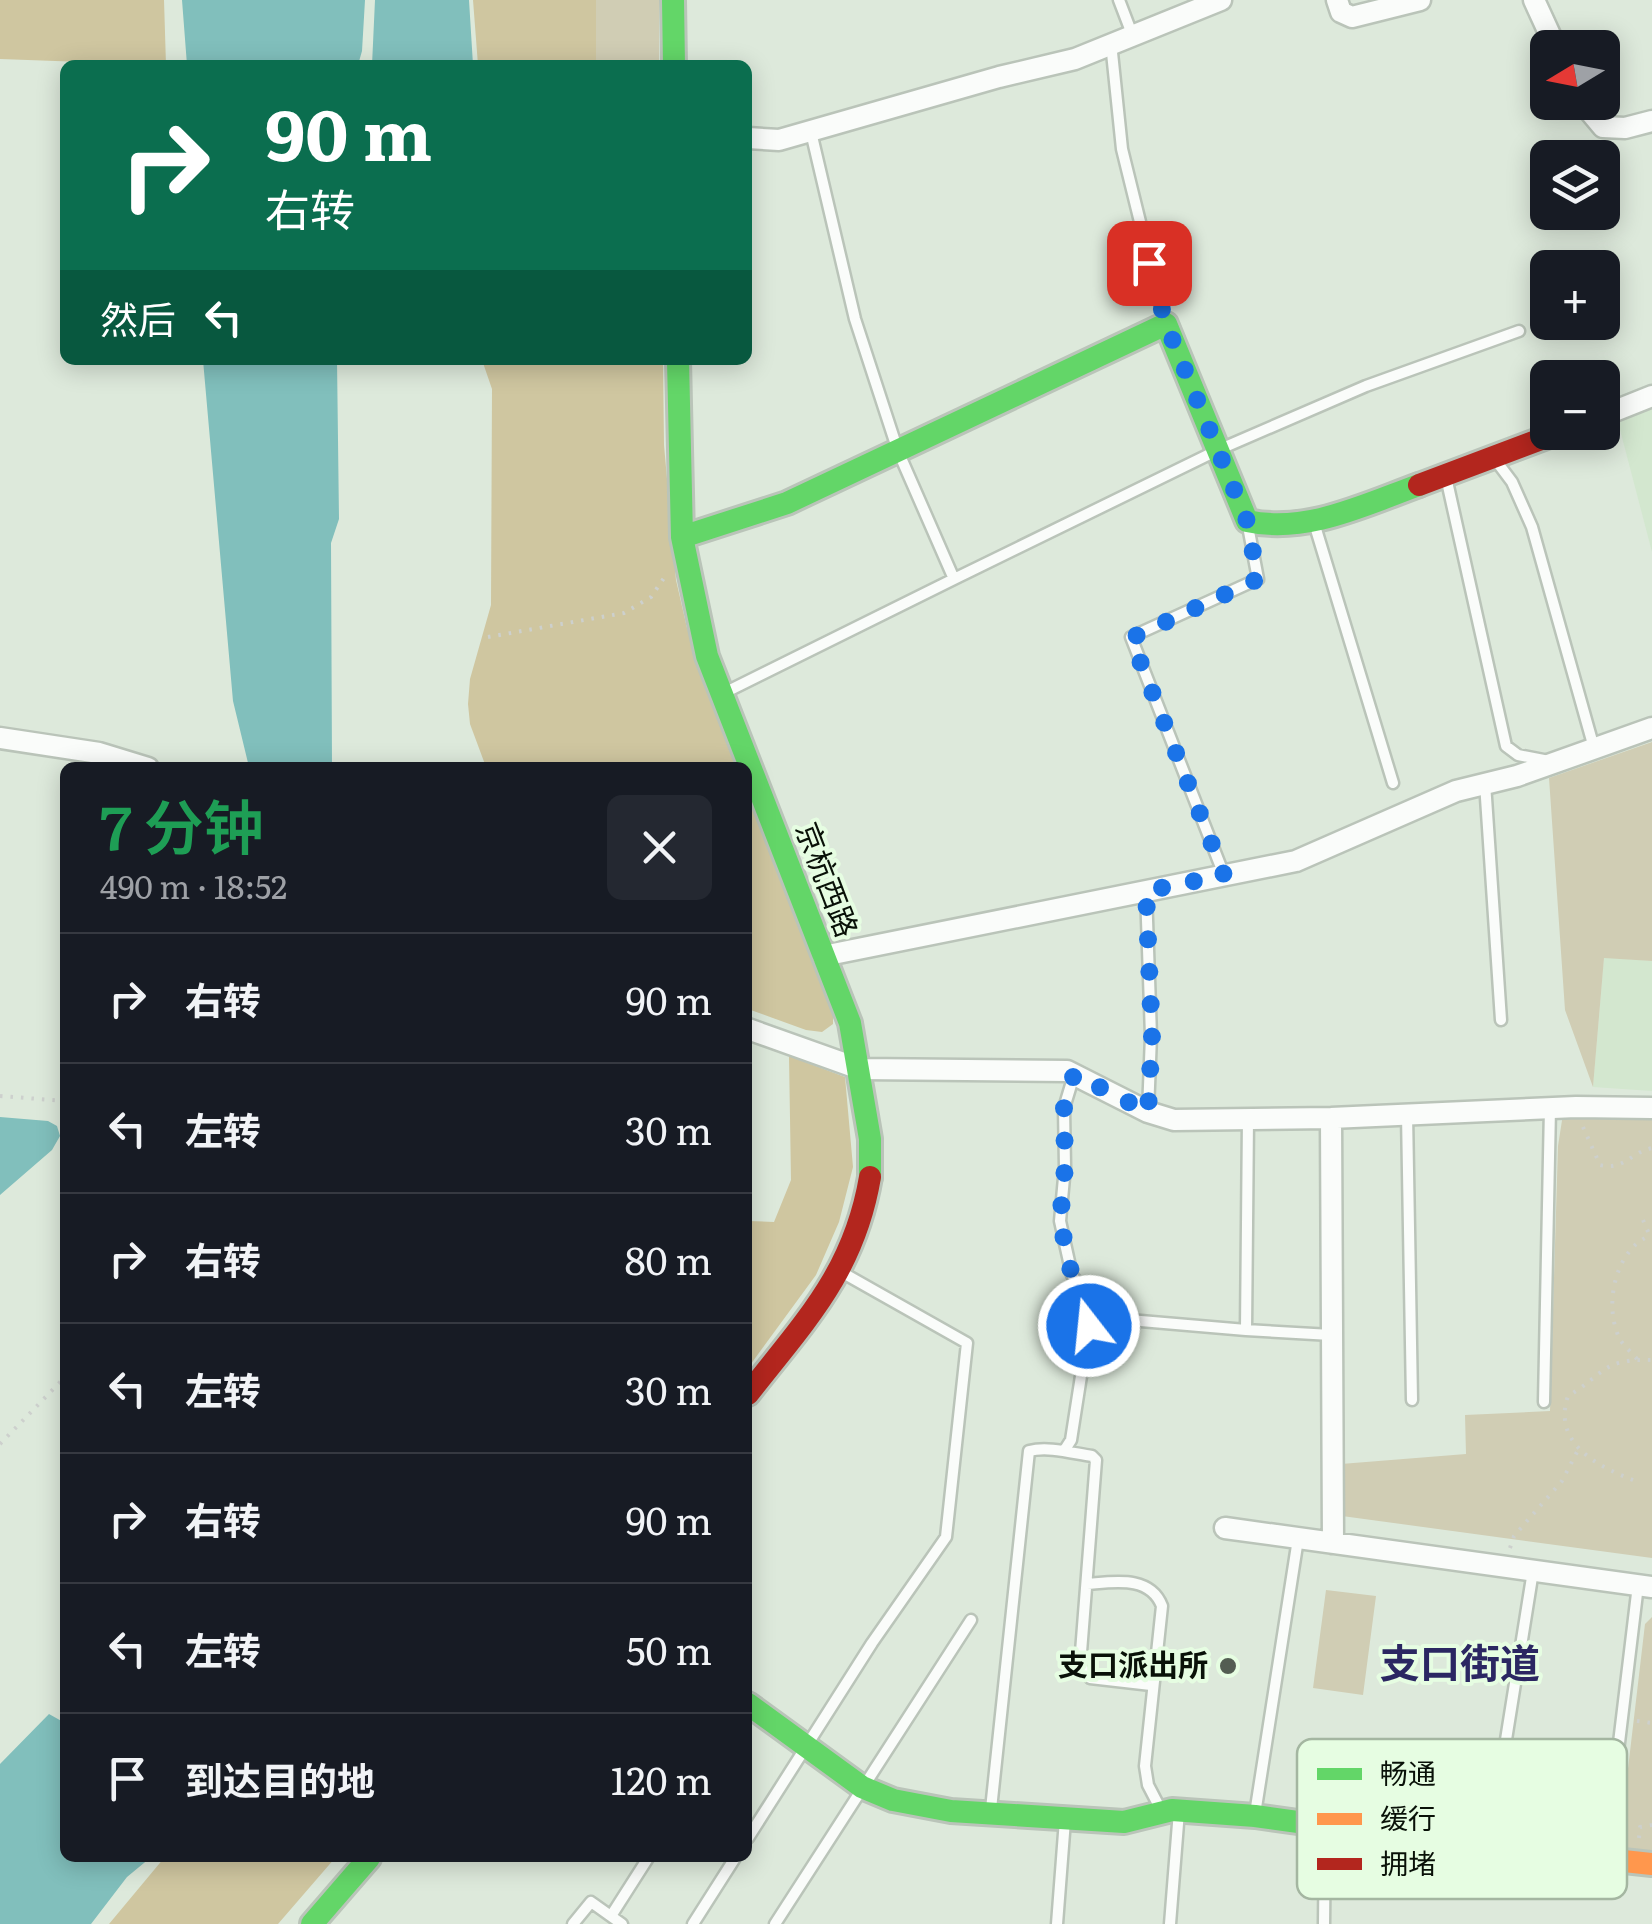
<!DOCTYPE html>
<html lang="zh">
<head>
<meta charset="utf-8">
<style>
	body { margin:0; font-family:Literata,"Noto Sans SC",serif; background:#242831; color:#f1f3f6; height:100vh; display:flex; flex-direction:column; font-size:38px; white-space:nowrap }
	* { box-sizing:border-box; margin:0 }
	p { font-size:32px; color:#9ea1a6 }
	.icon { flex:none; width:55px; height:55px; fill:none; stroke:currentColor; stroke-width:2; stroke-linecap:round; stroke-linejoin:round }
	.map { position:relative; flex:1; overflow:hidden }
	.drawer { position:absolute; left:60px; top:762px; width:692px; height:1100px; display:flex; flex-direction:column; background:#171b24; border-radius:15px; box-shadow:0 5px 25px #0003 }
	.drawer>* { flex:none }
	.banner { position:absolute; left:60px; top:60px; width:692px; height:305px; border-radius:15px; box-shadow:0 5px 25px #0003; background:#0b6e4f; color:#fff; overflow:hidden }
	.needle { width:65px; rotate:260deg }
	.controls { position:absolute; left:1530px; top:30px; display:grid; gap:20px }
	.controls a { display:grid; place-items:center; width:90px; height:90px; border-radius:15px; background:#171b24; box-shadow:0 5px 25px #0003; font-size:50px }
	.pin { position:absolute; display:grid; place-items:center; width:85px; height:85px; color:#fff; margin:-42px; border-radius:20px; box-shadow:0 5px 15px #0006 }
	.me { position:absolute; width:110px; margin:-55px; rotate:344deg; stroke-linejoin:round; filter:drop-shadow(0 0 8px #0008) }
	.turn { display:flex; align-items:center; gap:35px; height:210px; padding:0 40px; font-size:45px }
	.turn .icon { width:130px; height:130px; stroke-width:2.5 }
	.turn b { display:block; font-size:70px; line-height:85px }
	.then { display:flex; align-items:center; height:95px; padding:0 40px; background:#0003; gap:20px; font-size:38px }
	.round { display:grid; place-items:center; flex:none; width:105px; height:105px; border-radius:15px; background:#242831 }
	.summary { display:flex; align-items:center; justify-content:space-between; height:170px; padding:0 40px }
	h1 { font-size:60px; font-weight:600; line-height:75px; color:#1e9e55 }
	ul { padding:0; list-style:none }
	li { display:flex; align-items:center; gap:30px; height:130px; padding:0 40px; border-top:2px solid #363941 }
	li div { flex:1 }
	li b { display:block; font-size:38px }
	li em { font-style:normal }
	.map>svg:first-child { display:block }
	.built { fill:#d3e7cf }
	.green { fill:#d0cdb4 }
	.forest { fill:#cfc6a0 }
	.water { fill:#81bfbc }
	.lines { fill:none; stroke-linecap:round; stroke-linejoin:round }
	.lane-casing { stroke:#bac4b9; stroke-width:15 }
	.street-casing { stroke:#bac4b9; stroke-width:25 }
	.fast-casing { stroke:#bac4b9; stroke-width:28 }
	.slow-casing { stroke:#bac4b9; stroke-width:28 }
	.jam-casing { stroke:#bac4b9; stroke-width:28 }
	.path { stroke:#cdd0cd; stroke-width:4; stroke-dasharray:2.5 8; stroke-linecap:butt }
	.lane { stroke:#fafcfa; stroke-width:10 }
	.street { stroke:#fafcfa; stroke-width:20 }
	.fast { stroke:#63d668; stroke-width:22 }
	.slow { stroke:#ff974d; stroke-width:22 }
	.jam { stroke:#b3261e; stroke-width:22 }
	.route { stroke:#1a73e8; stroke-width:18; stroke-dasharray:0 32.4 }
	.poi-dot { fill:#535d52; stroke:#e6fde2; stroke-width:4 }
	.labels { text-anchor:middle; stroke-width:8; stroke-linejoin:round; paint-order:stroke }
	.street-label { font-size:30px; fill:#091108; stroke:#e6fde2 }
	.poi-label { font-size:30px; font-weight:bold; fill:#091108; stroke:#e6fde2; text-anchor:end }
	.district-label { font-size:40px; font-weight:bold; fill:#2b2762; stroke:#e6fde2 }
	.key { fill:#e6fde2; stroke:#a4b6a1; stroke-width:2.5 }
	.key-label { font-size:28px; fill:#091108 }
</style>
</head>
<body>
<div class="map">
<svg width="1652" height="1924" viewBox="0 0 1652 1924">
	<rect width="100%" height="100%" fill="#dde9db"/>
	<path class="built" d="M 1652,409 L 1652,552 L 1618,422 Z
		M 1604,957 L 1652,961 L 1652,1091 L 1593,1087 Z"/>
	<path class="green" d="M 596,0 L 659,0 L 659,65 L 596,65 Z
		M 1652,742 L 1652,961 L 1604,958 L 1593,1087 L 1565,1010 L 1549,778 Z
		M 1563,1114 L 1652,1116 L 1652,1558 L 1342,1516 L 1341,1464 L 1466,1454 L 1465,1415 L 1550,1411 L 1558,1146 Z
		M 1326,1590 L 1376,1596 L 1363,1695 L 1313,1688 Z
		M 1652,1617 L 1652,1857 L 1618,1854 L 1645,1624 Z"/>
	<path class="forest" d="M 0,0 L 164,0 L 166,65 L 0,59 Z
		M 473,0 L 596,0 L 596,65 L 478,65 Z
		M 482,360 L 663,360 L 664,445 L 676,580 L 687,628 L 741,767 L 486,767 L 470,724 L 468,704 L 470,679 L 491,605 L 492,389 Z
		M 748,784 L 833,1005 L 833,1024 L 822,1032 L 806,1030 L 748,1009 Z
		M 789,1056 L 845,1077 L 853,1167 L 839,1222 L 816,1275 L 748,1368 L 748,1221 L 774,1222 L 791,1180 Z
		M 164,1858 L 335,1858 L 278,1924 L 109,1924 Z"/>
	<path class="water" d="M 182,0 L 365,0 L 362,51 L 358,65 L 187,65 Z
		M 375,0 L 469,0 L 473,65 L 372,65 Z
		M 203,360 L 337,360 L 339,519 L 331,543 L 332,767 L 249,767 L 233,701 Z
		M 0,1117 L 48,1121 L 57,1126 L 60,1136 L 52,1150 L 0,1195 Z
		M 49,1714 L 65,1723 L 65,1858 L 150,1858 L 127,1877 L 91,1924 L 0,1924 L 0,1764 Z"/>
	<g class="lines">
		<defs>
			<path id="lane" d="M 1119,0 L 1132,34
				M 1111,43 L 1122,149 L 1165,323
				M 1497,462 L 1512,482 L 1532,527 L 1594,748
				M 1446,477 L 1506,746 L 1518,755 L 1549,761
				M 1315,526 L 1393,783
				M 954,579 L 1218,450 L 1366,386 L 1519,331
				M 722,694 L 954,579 L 898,451 L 855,319 L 811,132
				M 1485,783 L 1501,1020
				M 1224,875 L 1131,637 L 1258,579 L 1248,526
				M 1146,891 L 1151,1036 L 1148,1111
				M 1407,1114 L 1412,1400
				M 1248,1119 L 1246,1330 L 1331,1335
				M 1094,1317 L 1246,1330
				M 1544,1402 L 1550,1108
				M 1064,1451 L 1071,1440 L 1089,1325 L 1094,1317 L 1089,1300 L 1072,1275 L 1060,1221 L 1065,1167 L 1064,1108 L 1074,1075
				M 1087,1584 C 1114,1582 1150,1575 1162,1606 L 1145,1766 L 1148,1785 L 1162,1812
				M 1505,1746 L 1533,1571
				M 991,1809 L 1029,1451 C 1048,1446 1072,1453 1092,1456 L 1096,1460 L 1080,1665 L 1090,1678 L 1151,1685
				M 1255,1814 L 1298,1539
				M 748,1838 L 872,1643 L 946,1537 L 967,1343 L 843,1273
				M 1605,1859 L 1638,1585
				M 611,1916 L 648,1858
				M 573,1924 L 591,1902 L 622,1924
				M 693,1924 L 735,1858
				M 775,1924 L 971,1620
				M 1057,1924 L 1065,1820
				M 1170,1924 L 1179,1811
				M 1324,1924 L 1325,1830"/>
			<path id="street" d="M 1337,0 L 1341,12 L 1352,17 L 1420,0
				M 1534,0 L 1556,48
				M 1582,102 L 1603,127 L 1625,128 L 1652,121
				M 748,138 L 779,140 L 999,77 L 1075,59 L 1221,0
				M 1602,416 L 1652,396
				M 0,738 L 99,753 L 148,768
				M 823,956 L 1296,861 L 1456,791 L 1517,776 L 1652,728
				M 748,1029 L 860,1069 L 1067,1071 L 1148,1112 L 1174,1120 L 1331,1118 L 1576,1107 L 1652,1108
				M 1331,1118 L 1333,1543
				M 1225,1528 L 1652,1587"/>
			<path id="fast" d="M 673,0 L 674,65
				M 678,360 L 682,537 L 707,656 L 850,1023 L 870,1139 L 870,1177
				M 682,537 L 787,503 L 1166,324 L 1247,521 C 1306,534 1364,505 1419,485
				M 748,1704 L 862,1787 L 893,1800 L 951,1811 L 1124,1822 L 1172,1810 L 1255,1816 L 1413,1838
				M 312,1924 L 369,1858"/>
			<path id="slow" d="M 1413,1838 L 1652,1864"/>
			<path id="jam" d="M 1419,485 L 1560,432
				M 748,1394 C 805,1321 854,1272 870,1177"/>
		</defs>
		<use href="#lane" class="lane-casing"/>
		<use href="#street" class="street-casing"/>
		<use href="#fast" class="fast-casing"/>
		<use href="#slow" class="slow-casing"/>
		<use href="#jam" class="jam-casing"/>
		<path class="path" d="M 488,637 L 624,613 L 651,597 L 666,575
			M 0,1096 L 65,1101
			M 1583,1127 L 1600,1165 C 1624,1171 1631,1152 1652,1148
			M 1643,1220 L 1649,1234
			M 1637,1359 C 1632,1353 1625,1347 1621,1341 C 1602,1308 1615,1247 1652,1235
			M 0,1444 L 65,1377
			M 1633,1480 C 1597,1466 1552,1443 1568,1396 C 1604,1375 1602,1358 1652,1360
			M 1510,1548 L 1514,1536 L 1562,1481 L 1578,1450
			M 1637,1721 L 1652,1723
			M 1639,1838 L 1640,1827 L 1652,1825"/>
		<use href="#lane" class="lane"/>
		<use href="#street" class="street"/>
		<use href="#fast" class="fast"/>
		<use href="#slow" class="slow"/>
		<use href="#jam" class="jam"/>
	</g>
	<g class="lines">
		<path class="route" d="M 1089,1326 L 1094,1317 L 1089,1300 L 1072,1276 L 1060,1221 L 1065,1167 L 1064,1108 L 1074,1074 L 1148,1112 L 1152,1036 L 1146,891 L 1224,875 L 1131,638 L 1258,579 L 1247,521 L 1166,324 L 1149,263"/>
	</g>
	<circle class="poi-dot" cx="1228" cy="1666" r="10"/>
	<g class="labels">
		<g class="street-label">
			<text transform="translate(826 880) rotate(69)" y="10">京杭西路</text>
		</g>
		<g class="poi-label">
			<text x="1208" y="1676">支口派出所</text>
		</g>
		<g class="district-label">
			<text x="1460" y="1678">支口街道</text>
		</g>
	</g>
	<rect x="1297" y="1739" width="330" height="160" rx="15" class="key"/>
	<rect x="1317" y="1768" width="45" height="12" fill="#63d668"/>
	<rect x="1317" y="1813" width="45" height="12" fill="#ff974d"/>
	<rect x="1317" y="1858" width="45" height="12" fill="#b3261e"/>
	<g class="key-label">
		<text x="1380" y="1784">畅通</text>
		<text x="1380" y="1829">缓行</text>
		<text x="1380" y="1874">拥堵</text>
	</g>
</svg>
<div class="controls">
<a><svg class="needle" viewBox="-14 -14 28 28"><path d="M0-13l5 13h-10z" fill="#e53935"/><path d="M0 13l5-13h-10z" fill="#9ea1a6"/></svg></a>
<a><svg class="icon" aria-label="layers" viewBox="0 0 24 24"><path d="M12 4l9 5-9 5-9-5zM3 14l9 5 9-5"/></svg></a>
<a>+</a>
<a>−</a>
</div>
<div class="pin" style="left:1149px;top:263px;background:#d93025"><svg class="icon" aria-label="arrive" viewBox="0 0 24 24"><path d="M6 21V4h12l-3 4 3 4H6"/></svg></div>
<svg class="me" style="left:1089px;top:1326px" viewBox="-20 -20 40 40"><circle r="17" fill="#1a73e8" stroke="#fff" stroke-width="3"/><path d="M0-11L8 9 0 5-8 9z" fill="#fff"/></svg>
<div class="banner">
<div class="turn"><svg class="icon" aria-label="right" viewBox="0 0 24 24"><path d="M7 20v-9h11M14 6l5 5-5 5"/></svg><div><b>90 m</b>右转</div></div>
<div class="then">然后<svg class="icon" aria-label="left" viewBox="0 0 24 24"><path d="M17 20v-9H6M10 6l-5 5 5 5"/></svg></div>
</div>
<section class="drawer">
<div class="summary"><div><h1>7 分钟</h1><p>490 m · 18:52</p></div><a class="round"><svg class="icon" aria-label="close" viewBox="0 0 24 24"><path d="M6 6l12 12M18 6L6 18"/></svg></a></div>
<ul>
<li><svg class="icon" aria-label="right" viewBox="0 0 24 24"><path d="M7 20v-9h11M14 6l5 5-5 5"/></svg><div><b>右转</b></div><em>90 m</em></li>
<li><svg class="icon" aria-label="left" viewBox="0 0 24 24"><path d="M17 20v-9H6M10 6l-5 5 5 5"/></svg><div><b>左转</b></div><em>30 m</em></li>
<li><svg class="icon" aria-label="right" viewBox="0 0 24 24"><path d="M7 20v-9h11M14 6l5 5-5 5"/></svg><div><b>右转</b></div><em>80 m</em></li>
<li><svg class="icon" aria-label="left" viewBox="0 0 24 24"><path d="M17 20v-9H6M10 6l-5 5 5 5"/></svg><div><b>左转</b></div><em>30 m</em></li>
<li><svg class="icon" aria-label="right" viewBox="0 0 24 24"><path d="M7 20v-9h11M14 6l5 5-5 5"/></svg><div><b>右转</b></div><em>90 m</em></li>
<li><svg class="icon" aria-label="left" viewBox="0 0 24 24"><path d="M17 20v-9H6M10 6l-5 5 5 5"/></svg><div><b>左转</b></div><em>50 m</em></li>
<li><svg class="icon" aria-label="arrive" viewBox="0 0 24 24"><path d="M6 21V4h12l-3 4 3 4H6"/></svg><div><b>到达目的地</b></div><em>120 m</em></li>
</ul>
</section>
</div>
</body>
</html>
